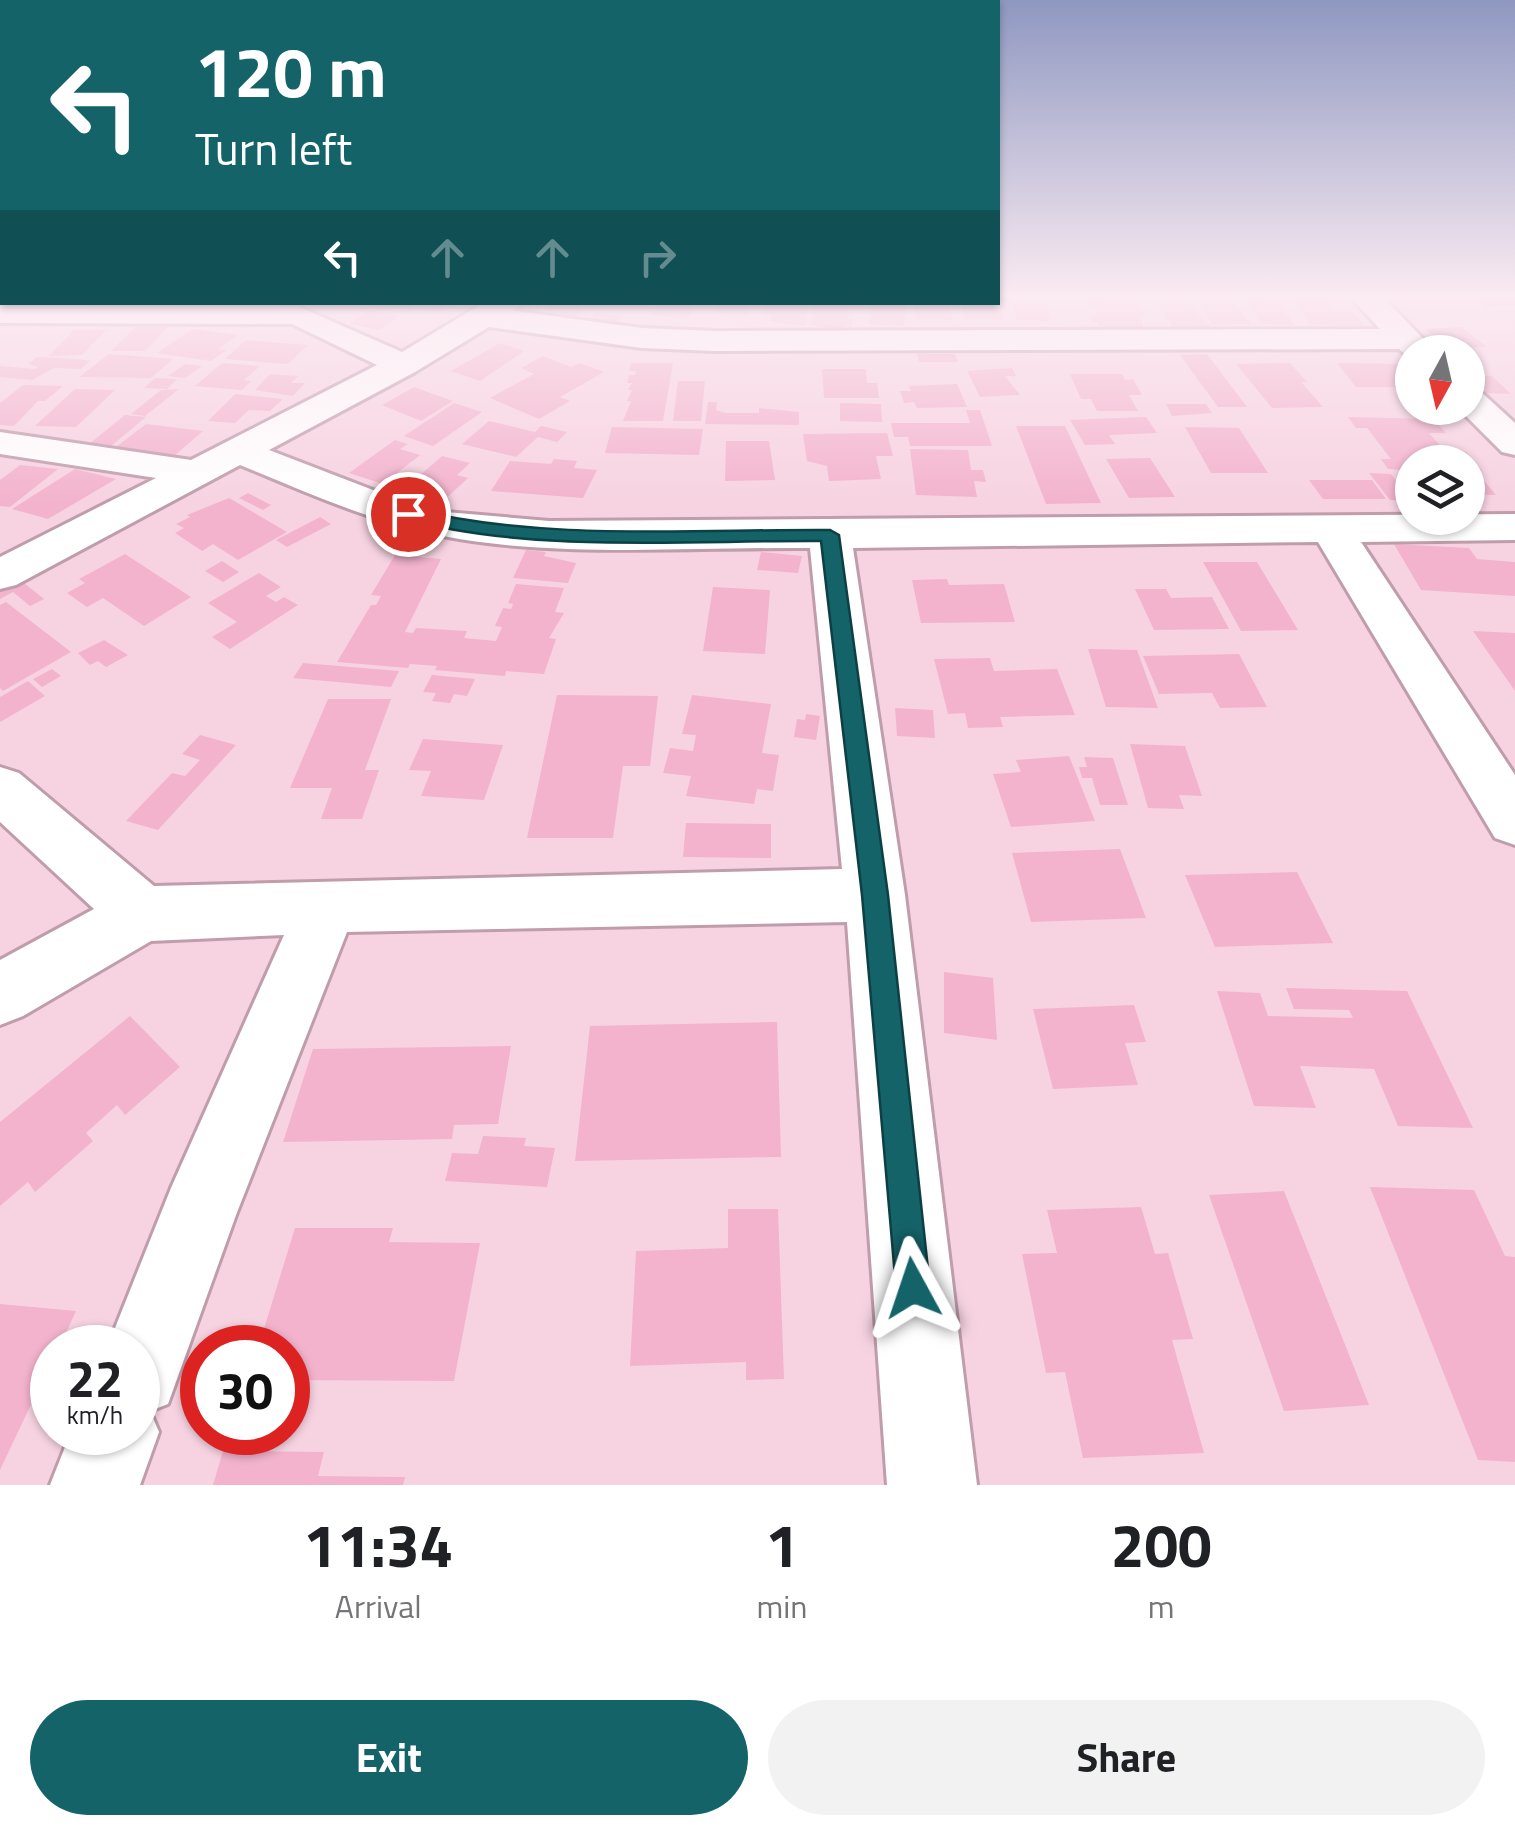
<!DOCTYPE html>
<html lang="en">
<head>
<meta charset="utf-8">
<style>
	body { margin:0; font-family:"Titillium Web",sans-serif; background:#f2f2f2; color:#202124; height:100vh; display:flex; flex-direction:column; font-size:38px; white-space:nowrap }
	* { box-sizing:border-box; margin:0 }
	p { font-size:32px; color:#757577 }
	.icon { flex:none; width:55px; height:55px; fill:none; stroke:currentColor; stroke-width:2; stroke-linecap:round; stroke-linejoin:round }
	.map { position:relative; height:1485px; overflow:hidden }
	.details { display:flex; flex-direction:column; background:#fff; flex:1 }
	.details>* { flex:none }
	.guide { position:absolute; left:0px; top:0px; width:1000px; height:305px; box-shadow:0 2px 8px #0004; background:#146369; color:#fff; overflow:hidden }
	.needle { width:65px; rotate:188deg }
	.buttons { position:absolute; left:1395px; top:335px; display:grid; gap:20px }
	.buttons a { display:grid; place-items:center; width:90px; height:90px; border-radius:50%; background:#fff; box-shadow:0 2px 8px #0004; font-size:50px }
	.speed { position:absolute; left:30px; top:1325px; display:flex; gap:20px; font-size:50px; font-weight:700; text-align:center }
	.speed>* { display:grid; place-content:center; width:130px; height:130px; border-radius:50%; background:#fff; box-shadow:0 2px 8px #0004; line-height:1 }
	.speed small { font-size:25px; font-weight:400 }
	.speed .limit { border:15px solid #d22; background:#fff; color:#111 }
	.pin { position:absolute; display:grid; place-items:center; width:85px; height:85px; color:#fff; margin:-42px; border:5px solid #fff; border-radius:50%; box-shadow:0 2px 10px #0007 }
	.me { position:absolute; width:110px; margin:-55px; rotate:355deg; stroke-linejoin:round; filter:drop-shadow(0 0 8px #0008) }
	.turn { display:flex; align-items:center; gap:35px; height:210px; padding:0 30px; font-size:45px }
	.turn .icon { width:130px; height:130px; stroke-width:2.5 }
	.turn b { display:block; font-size:70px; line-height:85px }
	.lanes { display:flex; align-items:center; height:95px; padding:0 30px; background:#0003; justify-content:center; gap:50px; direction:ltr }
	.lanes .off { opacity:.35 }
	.eta { display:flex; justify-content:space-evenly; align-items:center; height:170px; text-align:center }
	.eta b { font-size:60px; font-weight:700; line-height:70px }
	.action { display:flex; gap:20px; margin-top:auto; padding:20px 30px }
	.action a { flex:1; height:115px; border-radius:60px; background:#146369; color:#fff; font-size:40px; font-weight:700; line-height:115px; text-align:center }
	.action a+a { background:#f2f2f2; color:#202124 }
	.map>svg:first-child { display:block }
	.building { fill:#f3b3cd }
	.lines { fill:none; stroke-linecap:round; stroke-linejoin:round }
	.minor-casing { stroke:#bf9dab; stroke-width:6 }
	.minor { fill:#fff; fill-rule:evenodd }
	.route { fill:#146369; stroke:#0d4044; stroke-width:2.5 }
</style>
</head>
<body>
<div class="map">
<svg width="1515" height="1485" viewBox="0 0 1515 1485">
	<rect width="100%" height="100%" fill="#f7d3e1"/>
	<path class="building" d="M 1469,294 L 1515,295 L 1515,306 L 1485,307 Z
		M 1292,298 L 1325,299 L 1335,312 L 1354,313 L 1364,326 L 1310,324 Z
		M 1087,299 L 1136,303 L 1137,307 L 1143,308 L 1145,317 L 1133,318 L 1141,318 L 1144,329 L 1098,326 L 1098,322 L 1092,322 L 1091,315 L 1097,316 L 1096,309 L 1089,308 Z
		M 1245,300 L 1277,301 L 1294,325 L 1261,324 Z
		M 371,302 L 422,302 L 411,311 Z
		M 429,302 L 461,302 L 438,313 L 420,309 Z
		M 660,302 L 698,302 L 688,319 L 652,315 Z
		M 717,302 L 752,302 L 746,315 L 712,312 Z
		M 765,302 L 809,302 L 806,326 L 770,321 L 771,315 L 762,314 Z
		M 813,302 L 849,302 L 848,319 L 852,319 L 852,327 L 843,326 L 843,330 L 811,325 Z
		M 872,302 L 906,302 L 904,326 L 869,324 Z
		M 914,302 L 949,302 L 953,320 L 916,319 Z
		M 962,302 L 993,302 L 995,311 L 1002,311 L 1004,320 L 964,319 Z
		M 1157,302 L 1187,302 L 1211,327 L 1172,326 Z
		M 1198,302 L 1235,303 L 1251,324 L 1212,324 Z
		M 1014,305 L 1047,306 L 1050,321 L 1017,320 Z
		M 566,306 L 584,308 L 575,320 L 542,317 L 550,307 Z
		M 370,310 L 399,316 L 379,330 L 349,324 Z
		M 595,313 L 623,316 L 617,324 L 589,322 Z
		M 135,327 L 168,327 L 145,351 L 111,351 Z
		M 1461,327 L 1487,347 L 1450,349 L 1425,329 Z
		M 193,329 L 238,335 L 218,349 L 227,350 L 211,361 L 157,353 Z
		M 74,330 L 106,330 L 82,355 L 49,356 Z
		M 246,340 L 308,345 L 288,364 L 225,359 Z
		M 500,343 L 524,351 L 480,381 L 451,371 Z
		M 109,354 L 173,359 L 151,378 L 79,377 Z
		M 917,354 L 955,354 L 958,362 L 919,362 Z
		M 1207,354 L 1247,407 L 1218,407 L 1180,355 Z
		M 543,356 L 571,367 L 580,363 L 604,372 L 560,397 L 570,401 L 539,419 L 490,398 L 534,374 L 521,368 Z
		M 37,357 L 78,359 L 90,361 L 81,369 L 54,368 L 32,380 L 0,377 L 0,366 L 34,369 L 38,367 L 29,364 Z
		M 222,363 L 260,366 L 244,380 L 251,381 L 242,390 L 195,386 Z
		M 631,363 L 673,363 L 663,421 L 623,421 L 631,401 L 627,401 L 632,390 L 628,390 L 632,383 L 627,383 L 629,375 L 635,375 L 636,371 L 629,371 Z
		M 1290,363 L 1307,382 L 1301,382 L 1323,407 L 1272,408 L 1236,364 Z
		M 1337,363 L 1408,364 L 1412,368 L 1412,387 L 1356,387 Z
		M 185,364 L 202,366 L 185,378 L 168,376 Z
		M 1012,368 L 1016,376 L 1005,376 L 1020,395 L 980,397 L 967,371 Z
		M 822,369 L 866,369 L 867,383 L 877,383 L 879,398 L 824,398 Z
		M 270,374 L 298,376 L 291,383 L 305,383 L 293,396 L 255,390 Z
		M 1070,374 L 1122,374 L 1125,380 L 1133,379 L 1142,395 L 1129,395 L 1138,411 L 1097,411 L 1091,399 L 1081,399 Z
		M 1468,376 L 1492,376 L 1511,394 L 1486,393 Z
		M 155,378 L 177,379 L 167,389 L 144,388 Z
		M 678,381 L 705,381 L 701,421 L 673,421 Z
		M 957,384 L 967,407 L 917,408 L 914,402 L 904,403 L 900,391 L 911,391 L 909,386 Z
		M 23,385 L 63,386 L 45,401 L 38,401 L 14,426 L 0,425 L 0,403 Z
		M 414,387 L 453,401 L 421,421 L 382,405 Z
		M 75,389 L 115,390 L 76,427 L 35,426 Z
		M 179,389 L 145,416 L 131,414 L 161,390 Z
		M 235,394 L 283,399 L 270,411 L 249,410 L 235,423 L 208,421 Z
		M 708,402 L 717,402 L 716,410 L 726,413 L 759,413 L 759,408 L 799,412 L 799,425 L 705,424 Z
		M 454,403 L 482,412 L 433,446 L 404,436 Z
		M 840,403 L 881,404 L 882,422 L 840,421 Z
		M 1166,404 L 1206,404 L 1212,413 L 1172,416 Z
		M 966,410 L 980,410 L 992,446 L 910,446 L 908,437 L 894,437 L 891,423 L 970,423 Z
		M 125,415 L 146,417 L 111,446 L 89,444 Z
		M 1146,417 L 1157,433 L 1109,435 L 1115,444 L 1085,445 L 1070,420 Z
		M 1348,417 L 1434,419 L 1446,433 L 1429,433 L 1445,451 L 1466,452 L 1482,471 L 1468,471 L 1468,462 L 1412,462 L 1412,493 L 1408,492 L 1400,480 L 1410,480 L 1402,470 L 1388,469 L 1381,459 L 1391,459 L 1367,428 L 1356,428 Z
		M 489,421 L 535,432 L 541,426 L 567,432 L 557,442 L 538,437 L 516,457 L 462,444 Z
		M 146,424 L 203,431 L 175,455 L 116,447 Z
		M 1016,426 L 1065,426 L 1101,503 L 1046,504 Z
		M 612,427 L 703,429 L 699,455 L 605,453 Z
		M 1185,427 L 1239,428 L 1268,473 L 1211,473 Z
		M 887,433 L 893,456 L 876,456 L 881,479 L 829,481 L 827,466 L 807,461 L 803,434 Z
		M 395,440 L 408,444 L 400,449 L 420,455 L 383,484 L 349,473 Z
		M 726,441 L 769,441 L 775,480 L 725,481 Z
		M 910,449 L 968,450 L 971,470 L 983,470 L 986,482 L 974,481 L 977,497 L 916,495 Z
		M 442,456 L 470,463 L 457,475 L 468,478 L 443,501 L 403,490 Z
		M 1150,458 L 1175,497 L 1129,498 L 1106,459 Z
		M 554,459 L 577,461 L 574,468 L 597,470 L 583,498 L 491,491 L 510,461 L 551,464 Z
		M 20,465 L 58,469 L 10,507 L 0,506 L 0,480 Z
		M 75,469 L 116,479 L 48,519 L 12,509 Z
		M 1369,473 L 1391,474 L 1412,501 L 1390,500 Z
		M 1468,476 L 1480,476 L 1496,495 L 1468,494 Z
		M 1309,480 L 1372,480 L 1386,499 L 1323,499 Z
		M 248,493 L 271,505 L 263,510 L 239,498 Z
		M 229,498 L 287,532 L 238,560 L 213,544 L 202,551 L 175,533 L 184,528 L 176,524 L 190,517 L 187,515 Z
		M 320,517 L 331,524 L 287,547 L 276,540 Z
		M 1394,544 L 1469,548 L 1477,559 L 1515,562 L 1515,596 L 1421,590 Z
		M 526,550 L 546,552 L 544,556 L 576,563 L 568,583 L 513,578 Z
		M 761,552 L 802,556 L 798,573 L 757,570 Z
		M 125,554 L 191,597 L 144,626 L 103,598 L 87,607 L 67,593 L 85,583 L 79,579 Z
		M 395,555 L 441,559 L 405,632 L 413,633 L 416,628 L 467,631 L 464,638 L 496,641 L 502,627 L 495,626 L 503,608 L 511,609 L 513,604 L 508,603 L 516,584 L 564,588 L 555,612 L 564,613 L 549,638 L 556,639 L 544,674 L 506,671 L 505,676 L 435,670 L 437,666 L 410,664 L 408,668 L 337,662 L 371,605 L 376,605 L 381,596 L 371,595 Z
		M 222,561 L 239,572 L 223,582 L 205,571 Z
		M 1203,562 L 1257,562 L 1298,630 L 1241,631 Z
		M 259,573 L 281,587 L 266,596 L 276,602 L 284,597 L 298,605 L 230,649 L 212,637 L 237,622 L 208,603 Z
		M 14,575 L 44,599 L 30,606 L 13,592 L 0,599 L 0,582 Z
		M 947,579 L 949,585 L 1004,584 L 1015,622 L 921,623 L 912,580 Z
		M 713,587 L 770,590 L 765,654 L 703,651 Z
		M 1135,589 L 1166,589 L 1171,598 L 1212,597 L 1229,629 L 1154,630 Z
		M 6,602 L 71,652 L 3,691 L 0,688 L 0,605 Z
		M 1473,631 L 1515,633 L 1515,691 Z
		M 104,640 L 128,655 L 106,667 L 98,661 L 90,665 L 78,653 Z
		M 1088,649 L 1137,650 L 1158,708 L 1106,707 Z
		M 1239,654 L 1267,707 L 1220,708 L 1212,693 L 1159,694 L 1143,656 Z
		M 990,658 L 994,671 L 1057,669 L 1075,715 L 1000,717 L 1003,727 L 968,728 L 965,713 L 948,714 L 934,659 Z
		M 303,663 L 399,671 L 391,687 L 293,678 Z
		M 52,669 L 61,676 L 42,687 L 33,679 Z
		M 432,675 L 475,679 L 467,696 L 454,694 L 450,703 L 432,701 L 436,693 L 423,692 Z
		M 28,681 L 45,696 L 0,722 L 0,697 Z
		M 557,695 L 658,696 L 650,766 L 623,766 L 613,838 L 527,838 Z
		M 692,695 L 771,704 L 762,753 L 779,755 L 773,791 L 757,789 L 754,804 L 686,796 L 691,776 L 663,773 L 670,748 L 693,751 L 696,735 L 682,734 Z
		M 328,699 L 391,699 L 365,770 L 379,770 L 362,819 L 321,819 L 332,788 L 290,788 Z
		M 895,708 L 933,710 L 935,738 L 897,736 Z
		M 806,714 L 820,716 L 816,740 L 794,737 L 797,719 L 805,720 Z
		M 200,735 L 236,745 L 158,830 L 126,821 L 172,773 L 185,776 L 200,760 L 182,754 Z
		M 423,739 L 503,745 L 484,800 L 421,796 L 431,771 L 409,770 Z
		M 1130,744 L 1185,746 L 1202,796 L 1179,795 L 1184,809 L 1148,808 Z
		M 1069,756 L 1095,821 L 1011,827 L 993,774 L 1021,772 L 1016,760 Z
		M 1084,757 L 1113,758 L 1128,805 L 1100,805 L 1092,778 L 1082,778 L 1079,767 L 1087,767 Z
		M 686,823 L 771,824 L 771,858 L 683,857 Z
		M 1120,849 L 1146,918 L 1031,922 L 1012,853 Z
		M 1297,872 L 1333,943 L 1215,947 L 1185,875 Z
		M 944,972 L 993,978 L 997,1040 L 944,1033 Z
		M 1286,988 L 1407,991 L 1473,1128 L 1398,1126 L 1374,1069 L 1300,1066 L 1316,1108 L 1254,1106 L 1217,991 L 1260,993 L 1268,1016 L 1353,1018 L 1349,1010 L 1294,1009 Z
		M 1134,1005 L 1146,1042 L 1125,1043 L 1138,1085 L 1053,1089 L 1033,1009 Z
		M 130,1016 L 180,1067 L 125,1115 L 117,1105 L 86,1133 L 93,1141 L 35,1192 L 28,1182 L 0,1206 L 0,1122 Z
		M 777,1022 L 781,1157 L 575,1161 L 590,1026 Z
		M 511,1046 L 498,1124 L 454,1125 L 452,1139 L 283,1142 L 313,1049 Z
		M 483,1136 L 526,1138 L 524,1146 L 555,1148 L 547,1187 L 445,1181 L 452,1153 L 478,1154 Z
		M 1370,1187 L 1474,1190 L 1505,1256 L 1515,1257 L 1515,1462 L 1478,1460 Z
		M 1284,1191 L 1369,1405 L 1284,1411 L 1209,1195 Z
		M 1141,1207 L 1155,1254 L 1168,1253 L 1193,1339 L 1172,1340 L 1204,1453 L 1083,1458 L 1065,1372 L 1046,1373 L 1022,1254 L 1057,1253 L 1047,1210 Z
		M 728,1209 L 778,1209 L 784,1379 L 746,1380 L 746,1362 L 630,1366 L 636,1251 L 728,1248 Z
		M 295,1228 L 393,1228 L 389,1242 L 480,1243 L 454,1381 L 288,1380 L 288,1348 L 258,1348 Z
		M 0,1304 L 76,1311 L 59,1348 L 52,1348 L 52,1360 L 0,1470 Z
		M 223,1451 L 324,1452 L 318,1476 L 405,1477 L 403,1485 L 213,1485 Z"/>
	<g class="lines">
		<defs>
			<path id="minor" d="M 1348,294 L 1380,294 L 1436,352 L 1412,352 L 1412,360 L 1399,349 L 715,351 L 642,348 L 489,327 L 415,372 L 269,450 L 386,495 L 446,512 L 549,521 L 1515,514 L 1515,540 L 1361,542 L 1515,775 L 1515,845 L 1495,838 L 1318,542 L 853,548 L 905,895 L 977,1485 L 887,1485 L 847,922 L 347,932 L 236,1215 L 168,1404 L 150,1411 L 159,1432 L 140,1485 L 50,1485 L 71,1432 L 138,1432 L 138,1348 L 107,1348 L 171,1188 L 284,935 L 151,941 L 23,1016 L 0,1025 L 0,960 L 94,909 L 0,822 L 0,767 L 19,773 L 154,886 L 842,869 L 810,548 C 696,547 553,558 443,536 C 372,522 306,492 240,465 L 16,585 L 0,589 L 0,557 L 156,478 L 0,454 L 0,432 L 191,460 L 377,365 L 292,324 L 0,323 L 0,305 L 297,306 L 402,352 L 485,302 L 523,302 L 514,311 L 642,328 L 715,331 L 1380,329 Z
				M 1468,387 L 1480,391 L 1515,423 L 1515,455 L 1502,452 L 1458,408 L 1468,408 Z"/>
		</defs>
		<use href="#minor" class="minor-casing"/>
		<use href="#minor" class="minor"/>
	</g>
	<linearGradient id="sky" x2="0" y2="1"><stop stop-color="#8f98c1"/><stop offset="0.59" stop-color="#fbebf2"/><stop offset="1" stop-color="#fbebf2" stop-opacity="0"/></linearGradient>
	<rect width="1515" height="502" fill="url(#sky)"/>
	<path class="route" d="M 408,508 C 541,542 693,529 830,530 L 839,535 L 888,895 L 930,1288 L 925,1301 L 913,1306 L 901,1301 L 896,1288 L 862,895 L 821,541 C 688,540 530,554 402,518 L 402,510 Z"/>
</svg>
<div class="buttons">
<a><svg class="needle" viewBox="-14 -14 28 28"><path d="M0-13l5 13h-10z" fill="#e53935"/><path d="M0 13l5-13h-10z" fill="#757577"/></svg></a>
<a><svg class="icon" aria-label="layers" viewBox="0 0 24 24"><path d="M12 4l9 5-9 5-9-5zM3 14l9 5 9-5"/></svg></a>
</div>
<div class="speed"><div>22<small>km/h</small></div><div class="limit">30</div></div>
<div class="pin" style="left:408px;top:514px;background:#d93025"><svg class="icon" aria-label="arrive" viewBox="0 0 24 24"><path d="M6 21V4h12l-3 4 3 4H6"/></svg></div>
<svg class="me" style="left:913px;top:1288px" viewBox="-20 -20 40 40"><path d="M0-17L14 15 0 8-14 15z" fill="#146369" stroke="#fff" stroke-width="4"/></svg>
<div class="guide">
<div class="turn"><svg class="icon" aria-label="left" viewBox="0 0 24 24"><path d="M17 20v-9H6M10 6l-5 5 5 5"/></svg><div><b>120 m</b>Turn left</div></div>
<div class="lanes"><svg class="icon" aria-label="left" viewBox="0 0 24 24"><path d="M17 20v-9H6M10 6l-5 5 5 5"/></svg><svg class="icon off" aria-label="ahead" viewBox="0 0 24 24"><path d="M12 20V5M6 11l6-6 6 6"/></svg><svg class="icon off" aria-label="ahead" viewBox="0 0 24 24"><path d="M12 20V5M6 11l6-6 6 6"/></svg><svg class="icon off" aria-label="right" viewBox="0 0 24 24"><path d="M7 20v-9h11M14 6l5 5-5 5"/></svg></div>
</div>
</div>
<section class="details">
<div class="eta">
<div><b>11:34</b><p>Arrival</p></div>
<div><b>1</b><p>min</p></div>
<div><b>200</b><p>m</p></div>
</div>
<div class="action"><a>Exit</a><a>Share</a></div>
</section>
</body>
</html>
